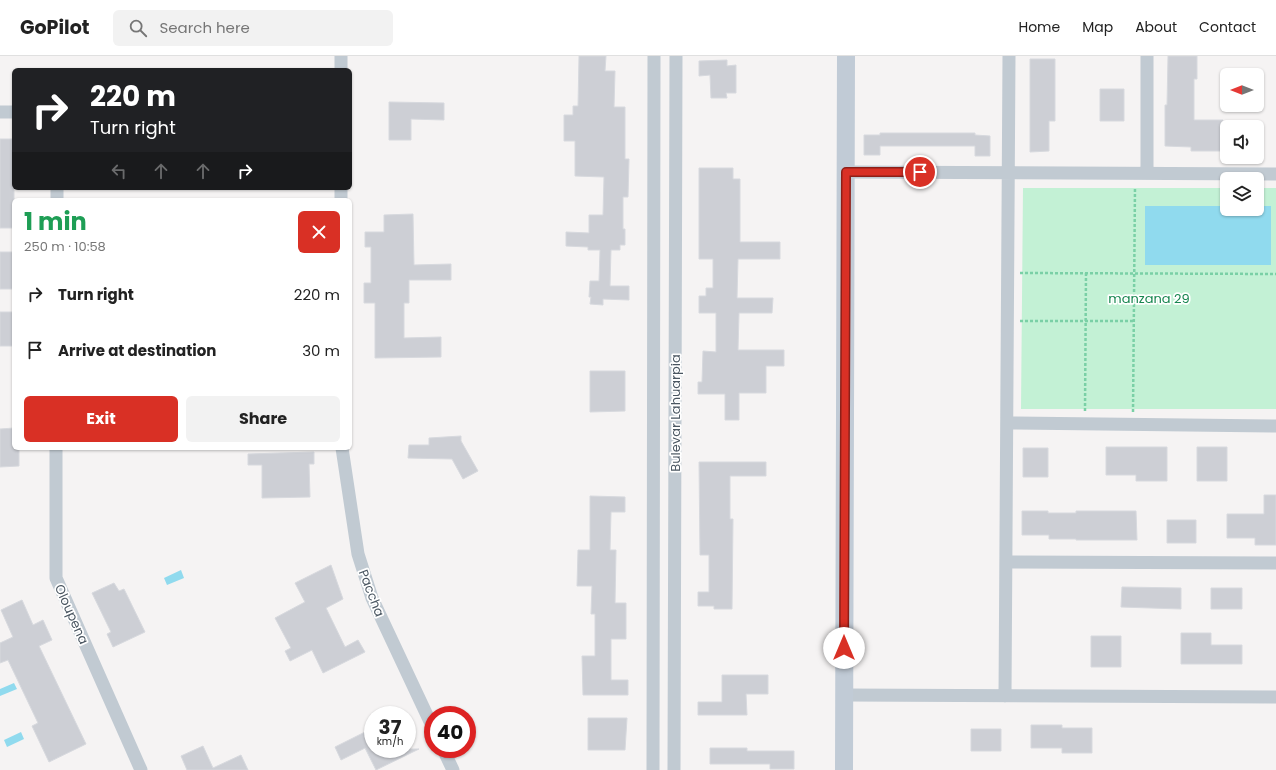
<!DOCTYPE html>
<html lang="en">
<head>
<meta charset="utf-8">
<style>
	body { margin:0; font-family:Poppins,sans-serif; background:#f2f2f2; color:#222; height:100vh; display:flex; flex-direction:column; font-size:15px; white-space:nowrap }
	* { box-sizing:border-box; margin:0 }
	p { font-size:13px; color:#767676 }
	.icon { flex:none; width:22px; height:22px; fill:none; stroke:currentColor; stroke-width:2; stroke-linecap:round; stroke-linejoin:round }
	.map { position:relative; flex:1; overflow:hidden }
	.sheet { position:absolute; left:12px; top:142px; width:340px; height:252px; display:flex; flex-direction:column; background:#fff; border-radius:6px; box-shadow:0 1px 3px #0004 }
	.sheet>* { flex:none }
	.banner { position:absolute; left:12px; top:12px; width:340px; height:122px; border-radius:6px; box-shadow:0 1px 3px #0004; background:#202124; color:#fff; overflow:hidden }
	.needle { width:26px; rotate:270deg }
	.controls { position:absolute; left:1220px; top:12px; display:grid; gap:8px }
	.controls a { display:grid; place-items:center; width:44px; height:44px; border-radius:6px; background:#fff; box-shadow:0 1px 3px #0004; font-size:20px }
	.speed { position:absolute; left:364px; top:650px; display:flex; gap:8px; font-size:20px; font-weight:700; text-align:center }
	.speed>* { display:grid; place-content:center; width:52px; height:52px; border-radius:50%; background:#fff; box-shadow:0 1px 3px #0004; line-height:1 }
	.speed small { font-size:10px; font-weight:400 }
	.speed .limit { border:6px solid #d22; background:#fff; color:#111 }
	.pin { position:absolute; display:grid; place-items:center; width:34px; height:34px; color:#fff; margin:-17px; border:2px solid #fff; border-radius:50%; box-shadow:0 1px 4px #0007 }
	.me { position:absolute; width:44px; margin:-22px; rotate:0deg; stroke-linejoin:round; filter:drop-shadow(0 0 3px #0008) }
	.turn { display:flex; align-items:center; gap:14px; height:84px; padding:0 12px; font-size:18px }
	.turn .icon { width:52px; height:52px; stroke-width:2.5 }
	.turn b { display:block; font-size:28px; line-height:34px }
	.lanes { display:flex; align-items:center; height:38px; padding:0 12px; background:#0003; justify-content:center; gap:20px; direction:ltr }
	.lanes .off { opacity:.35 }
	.round { display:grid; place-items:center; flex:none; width:42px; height:42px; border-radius:6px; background:#f2f2f2 }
	.head { display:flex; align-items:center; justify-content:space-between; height:68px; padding:0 12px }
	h1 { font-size:24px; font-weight:700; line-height:30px; color:#1e9e55 }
	.button { display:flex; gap:8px; margin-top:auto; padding:8px 12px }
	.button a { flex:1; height:46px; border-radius:6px; background:#d93025; color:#fff; font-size:16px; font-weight:700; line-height:46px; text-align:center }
	.button a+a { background:#f2f2f2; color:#222 }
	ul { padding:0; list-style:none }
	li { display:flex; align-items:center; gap:12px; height:56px; padding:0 12px }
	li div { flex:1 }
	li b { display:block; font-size:15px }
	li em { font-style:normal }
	header { display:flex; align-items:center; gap:24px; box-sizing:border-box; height:56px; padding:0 20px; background:#fff; border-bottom:1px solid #e0e0e0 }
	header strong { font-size:19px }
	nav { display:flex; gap:22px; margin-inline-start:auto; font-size:14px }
	.search { width:280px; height:36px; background:#f2f2f2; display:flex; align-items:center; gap:10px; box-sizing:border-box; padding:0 14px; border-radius:6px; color:#767676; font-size:15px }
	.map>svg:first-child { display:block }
	.green { fill:#c3f1d5 }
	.water { fill:#90daee }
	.building { fill:#cdcfd5; stroke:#d7d9de }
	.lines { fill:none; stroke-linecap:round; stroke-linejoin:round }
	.path { stroke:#7ad0a6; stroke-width:2.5; stroke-dasharray:3 2; stroke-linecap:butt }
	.street { stroke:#c1cad2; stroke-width:13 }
	.secondary { stroke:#c1cbd6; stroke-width:18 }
	.route-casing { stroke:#8d1f18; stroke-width:10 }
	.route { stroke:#d93025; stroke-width:7 }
	.labels { text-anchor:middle; stroke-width:3.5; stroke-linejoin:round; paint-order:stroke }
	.park-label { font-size:13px; fill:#17864f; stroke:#fff }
	.street-label { font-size:13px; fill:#4a5661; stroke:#fff }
</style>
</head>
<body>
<header>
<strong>GoPilot</strong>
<div class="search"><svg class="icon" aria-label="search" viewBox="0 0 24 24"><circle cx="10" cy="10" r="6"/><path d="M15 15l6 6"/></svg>Search here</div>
<nav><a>Home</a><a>Map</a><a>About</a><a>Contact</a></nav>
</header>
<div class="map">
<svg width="1276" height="714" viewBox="0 0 1276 714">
	<rect width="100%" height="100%" fill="#f5f3f3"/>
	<path class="green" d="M 1023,132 L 1227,132 L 1227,153 L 1257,153 L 1257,132 L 1276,132 L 1276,353 L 1021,353 Z"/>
	<path class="water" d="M 1145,150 L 1227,150 L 1227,153 L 1257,153 L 1257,150 L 1271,150 L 1271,209 L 1145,209 Z
		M 181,514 L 184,522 L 167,529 L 164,522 Z
		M 14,627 L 17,633 L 0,640 L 0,633 Z
		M 21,676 L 24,683 L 7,691 L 4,684 Z"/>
	<path class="building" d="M 579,0 L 606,0 L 605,15 L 615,15 L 614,51 L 625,51 L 625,103 L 629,103 L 628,141 L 623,141 L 623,173 L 625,173 L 625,189 L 620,189 L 620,194 L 611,194 L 610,230 L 629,230 L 629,244 L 603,243 L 603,249 L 590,248 L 591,241 L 589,241 L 590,225 L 599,225 L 600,194 L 588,194 L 588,191 L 566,190 L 566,176 L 589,177 L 589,159 L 603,159 L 604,121 L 575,120 L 575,85 L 564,85 L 564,59 L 573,59 L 573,50 L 578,50 Z
		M 1168,0 L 1197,0 L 1197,23 L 1194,23 L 1194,64 L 1223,64 L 1223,95 L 1191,95 L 1191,91 L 1165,90 L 1165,49 L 1167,49 Z
		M 1030,3 L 1055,3 L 1055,65 L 1049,65 L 1049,95 L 1030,96 Z
		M 727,4 L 727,10 L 736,9 L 736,37 L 726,37 L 727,42 L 711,42 L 710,19 L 699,20 L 699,5 Z
		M 1100,33 L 1124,33 L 1124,65 L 1100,65 Z
		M 389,46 L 444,47 L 444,64 L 411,63 L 411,84 L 389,84 Z
		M 880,77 L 975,77 L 975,79 L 990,80 L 990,100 L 975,100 L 975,90 L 880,90 L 880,99 L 864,99 L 864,79 L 880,79 Z
		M 0,83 L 12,83 L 12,94 L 14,94 L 14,172 L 0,172 Z
		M 699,112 L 733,112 L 733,123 L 740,123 L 740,186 L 780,186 L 780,203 L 738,203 L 737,242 L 773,242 L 772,257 L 739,257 L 738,294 L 784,294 L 784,310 L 766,310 L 766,337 L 739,337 L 739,364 L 725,364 L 725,338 L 698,338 L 698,326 L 702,326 L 703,295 L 716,296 L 716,257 L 699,257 L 699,240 L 706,240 L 706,232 L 713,232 L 713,203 L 699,203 Z
		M 413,158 L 414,209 L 451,208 L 451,224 L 409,224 L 409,247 L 404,247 L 404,282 L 441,281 L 441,301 L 375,302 L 375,247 L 364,247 L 364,227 L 371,227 L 371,191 L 365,191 L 365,176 L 384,176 L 384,159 Z
		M 0,196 L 14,196 L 14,233 L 0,233 Z
		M 0,256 L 14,256 L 14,290 L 0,290 Z
		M 590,315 L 625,315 L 625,355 L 590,356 Z
		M 14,372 L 14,392 L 19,392 L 19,410 L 0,411 L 0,373 Z
		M 461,380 L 461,385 L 478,415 L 463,423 L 452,403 L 408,402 L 409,389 L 429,389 L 429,382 Z
		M 1106,391 L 1167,391 L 1167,425 L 1136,425 L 1136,419 L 1106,419 Z
		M 1197,391 L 1227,391 L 1227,425 L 1197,425 Z
		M 1023,392 L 1048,392 L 1048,421 L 1023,421 Z
		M 314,396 L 314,408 L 309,408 L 310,441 L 262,442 L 262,409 L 248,409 L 248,398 Z
		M 699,406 L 766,406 L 766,420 L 730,420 L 730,463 L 733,463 L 732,553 L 714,553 L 714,550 L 698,550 L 698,536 L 709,536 L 709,499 L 700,499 Z
		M 1264,439 L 1276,439 L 1276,489 L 1255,489 L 1255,482 L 1227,482 L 1227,458 L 1264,458 Z
		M 590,440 L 625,441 L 625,456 L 611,456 L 610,494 L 616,494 L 615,547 L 626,547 L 626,583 L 611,583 L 611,624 L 628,624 L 628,639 L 583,639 L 582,600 L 595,600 L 595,558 L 591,558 L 592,530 L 577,530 L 578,494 L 590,494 Z
		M 1022,455 L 1048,455 L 1048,457 L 1076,457 L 1076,455 L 1136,455 L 1137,484 L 1076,484 L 1076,483 L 1049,483 L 1049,479 L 1022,479 Z
		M 1167,464 L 1196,464 L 1196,487 L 1167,487 Z
		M 331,509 L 343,543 L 326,552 L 345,591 L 358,584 L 365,596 L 323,617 L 312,594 L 290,605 L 285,595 L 291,592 L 275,562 L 305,546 L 295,527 Z
		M 114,527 L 119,535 L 124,533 L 145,576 L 113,591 L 107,578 L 111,576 L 92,537 Z
		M 1122,531 L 1181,532 L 1181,553 L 1121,551 Z
		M 1211,532 L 1242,532 L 1242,553 L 1211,553 Z
		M 22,544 L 33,569 L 43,564 L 52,584 L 39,590 L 86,688 L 49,706 L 32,670 L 38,667 L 8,604 L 0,607 L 0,587 L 13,581 L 1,554 Z
		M 1181,577 L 1211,577 L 1211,589 L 1242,589 L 1242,608 L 1181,608 Z
		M 1091,580 L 1121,580 L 1121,611 L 1091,611 Z
		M 722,619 L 768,619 L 768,638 L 746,638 L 747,659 L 698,659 L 698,646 L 722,646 Z
		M 588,662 L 627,662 L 625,694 L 588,694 Z
		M 1031,669 L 1062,669 L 1062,672 L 1092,672 L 1092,697 L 1062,697 L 1062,692 L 1031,692 Z
		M 373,672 L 373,693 L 419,693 L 376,714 L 365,692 L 341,704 L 335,691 Z
		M 971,673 L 1001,673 L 1001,695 L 971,695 Z
		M 203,690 L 213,712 L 241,699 L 248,714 L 187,714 L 181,700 Z
		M 710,692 L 747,692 L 747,695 L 794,695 L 794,713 L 770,713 L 770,708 L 710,708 Z"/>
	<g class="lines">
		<path class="path" d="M 1020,217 L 1276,218
			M 1020,265 L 1134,265
			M 1085,355 L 1086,217
			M 1133,356 L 1135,131"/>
		<path class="street" d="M 341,14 L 341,0
			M 0,56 L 14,56
			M 846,116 L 1276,118
			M 1147,117 L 1147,0
			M 57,144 L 57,132
			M 341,144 L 341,132
			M 1007,367 L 1276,370
			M 56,392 L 56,522 L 141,714
			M 342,392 L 358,498 L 372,542 L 433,672
			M 1006,506 L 1276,507
			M 844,639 L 1276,641
			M 1005,640 L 1009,0
			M 443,693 L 453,714
			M 653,714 L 654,0
			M 674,714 L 676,0"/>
		<path class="secondary" d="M 844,714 L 846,0"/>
	</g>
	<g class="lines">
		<defs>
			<path id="route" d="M 844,592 L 846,116 L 920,116"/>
		</defs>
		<use href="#route" class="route-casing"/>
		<use href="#route" class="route"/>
	</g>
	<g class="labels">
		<g class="park-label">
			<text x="1149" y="247">manzana 29</text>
		</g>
		<g class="street-label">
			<text transform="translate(675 357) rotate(-90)" y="5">Bulevar Lahuarpia</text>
			<text transform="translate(372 537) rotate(69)" y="5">Paccha</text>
			<text transform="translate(72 558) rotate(66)" y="5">Oloupena</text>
		</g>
	</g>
</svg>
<div class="controls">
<a><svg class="needle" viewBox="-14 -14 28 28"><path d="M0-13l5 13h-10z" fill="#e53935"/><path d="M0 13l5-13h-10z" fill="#767676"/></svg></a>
<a><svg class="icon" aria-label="sound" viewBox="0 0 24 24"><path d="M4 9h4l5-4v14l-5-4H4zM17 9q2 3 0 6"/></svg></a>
<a><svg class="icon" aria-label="layers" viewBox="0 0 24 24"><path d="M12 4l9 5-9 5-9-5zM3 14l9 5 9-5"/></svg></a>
</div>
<div class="speed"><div>37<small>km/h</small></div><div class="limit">40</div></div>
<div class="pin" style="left:920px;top:116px;background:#d93025"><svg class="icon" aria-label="arrive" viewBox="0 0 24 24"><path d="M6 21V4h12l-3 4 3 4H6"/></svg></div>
<svg class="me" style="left:844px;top:592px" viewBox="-20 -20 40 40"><circle r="19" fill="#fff"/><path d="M0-13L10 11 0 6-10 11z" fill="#d93025"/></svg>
<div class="banner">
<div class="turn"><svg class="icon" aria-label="right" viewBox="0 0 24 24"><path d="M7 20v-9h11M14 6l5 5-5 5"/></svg><div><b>220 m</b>Turn right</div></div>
<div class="lanes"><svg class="icon off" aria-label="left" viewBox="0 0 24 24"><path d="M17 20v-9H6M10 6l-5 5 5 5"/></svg><svg class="icon off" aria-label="ahead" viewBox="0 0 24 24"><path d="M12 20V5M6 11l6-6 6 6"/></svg><svg class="icon off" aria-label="ahead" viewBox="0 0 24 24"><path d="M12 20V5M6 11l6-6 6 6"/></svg><svg class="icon" aria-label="right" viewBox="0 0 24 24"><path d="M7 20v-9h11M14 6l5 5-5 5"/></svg></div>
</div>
<section class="sheet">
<div class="head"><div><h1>1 min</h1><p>250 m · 10:58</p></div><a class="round" style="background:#d93025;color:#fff"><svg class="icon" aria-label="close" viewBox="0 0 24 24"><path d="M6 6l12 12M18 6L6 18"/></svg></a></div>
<ul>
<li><svg class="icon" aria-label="right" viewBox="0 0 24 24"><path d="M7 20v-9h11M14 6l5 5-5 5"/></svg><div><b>Turn right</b></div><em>220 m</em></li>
<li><svg class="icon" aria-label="arrive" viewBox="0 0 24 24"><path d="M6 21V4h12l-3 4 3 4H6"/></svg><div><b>Arrive at destination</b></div><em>30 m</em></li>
</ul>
<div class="button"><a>Exit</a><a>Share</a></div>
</section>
</div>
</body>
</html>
